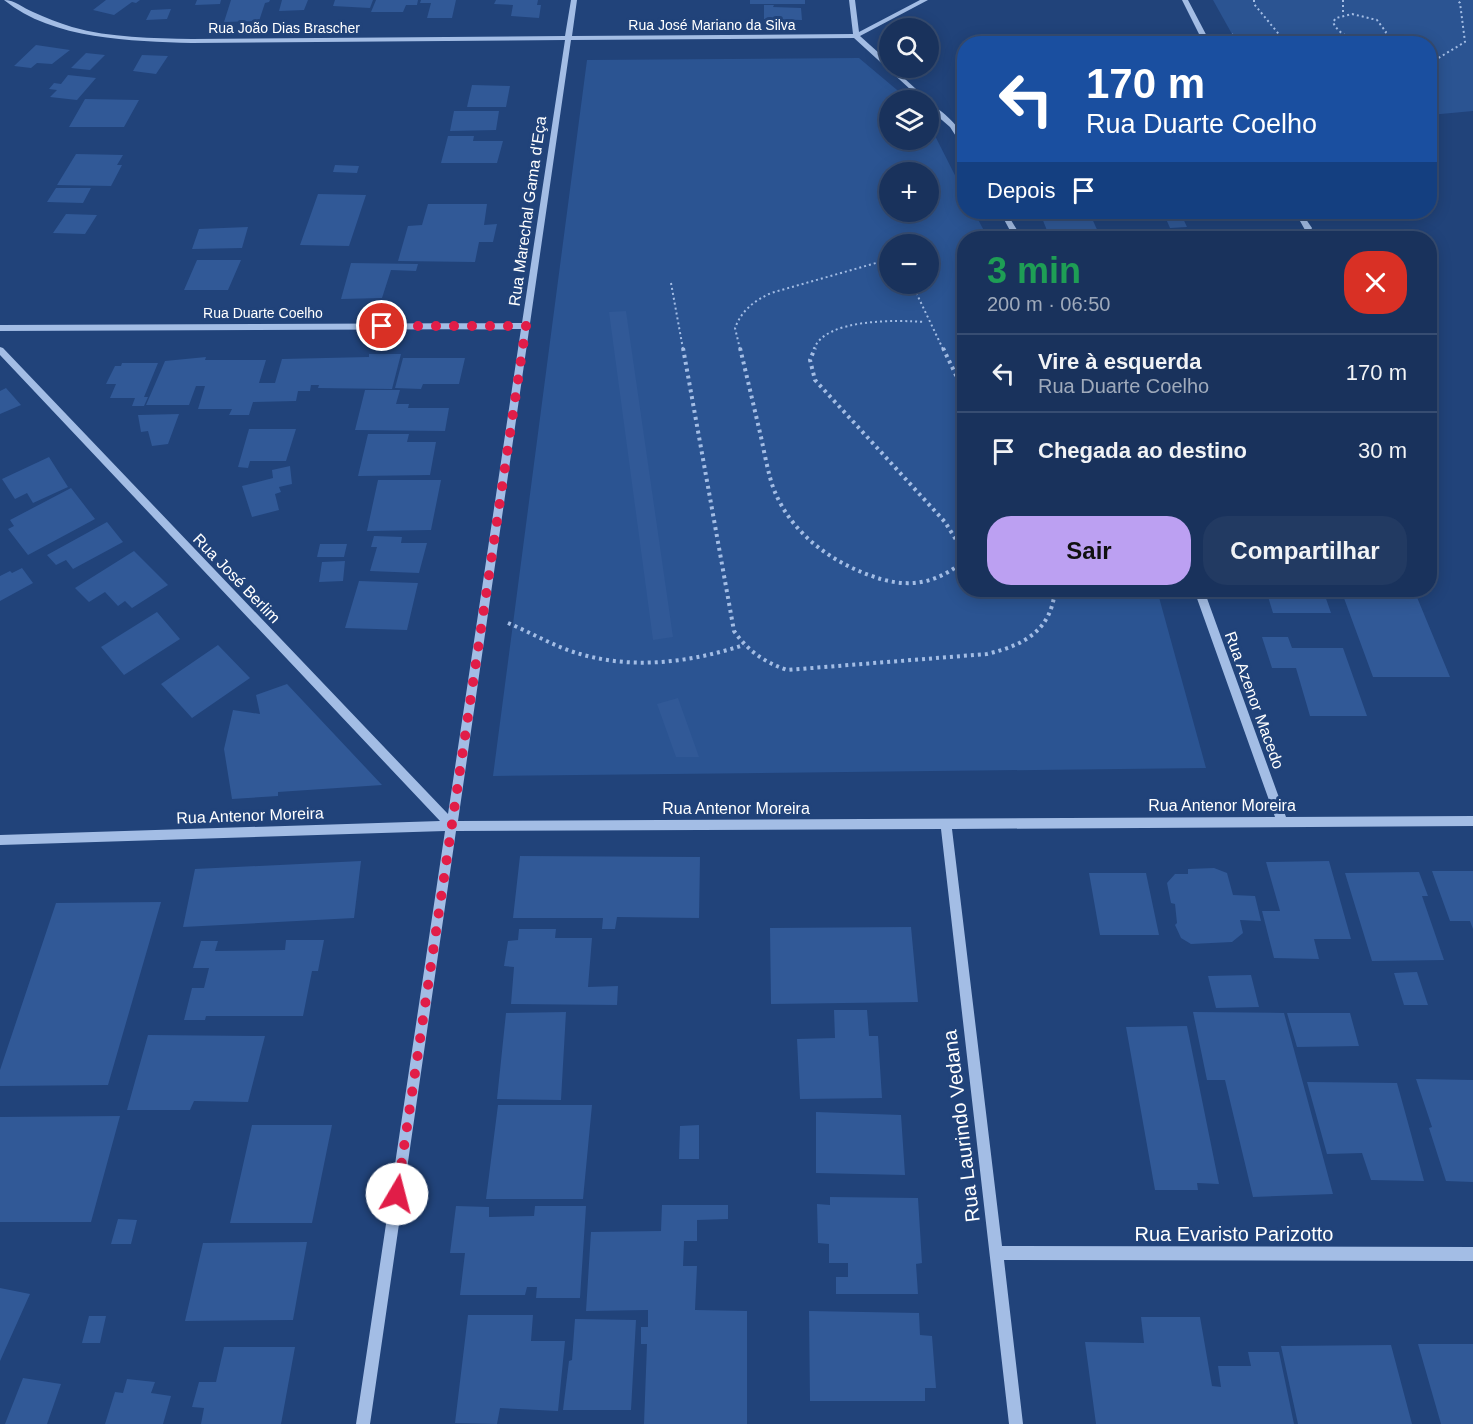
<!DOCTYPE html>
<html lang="pt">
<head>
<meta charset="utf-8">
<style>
	body { margin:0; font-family:Arial,sans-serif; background:#223a62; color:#f1f3f6; height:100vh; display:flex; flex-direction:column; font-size:22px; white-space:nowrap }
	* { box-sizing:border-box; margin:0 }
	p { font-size:20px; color:#9faabb }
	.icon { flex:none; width:33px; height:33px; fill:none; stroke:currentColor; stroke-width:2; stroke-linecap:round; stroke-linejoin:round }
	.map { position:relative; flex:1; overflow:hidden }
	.panel { position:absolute; left:957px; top:231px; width:480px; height:366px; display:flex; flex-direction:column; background:#19325c; border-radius:24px; box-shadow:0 3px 15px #0003,0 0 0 2px #374d72 }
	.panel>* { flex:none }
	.hud { position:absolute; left:957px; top:36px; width:480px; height:183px; border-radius:24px; box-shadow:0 3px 15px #0003,0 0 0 2px #374d72; background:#1a4fa0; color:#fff; overflow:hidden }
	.controls { position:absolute; left:879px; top:18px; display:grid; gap:12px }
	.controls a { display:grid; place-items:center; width:60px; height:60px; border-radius:50%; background:#19325c; box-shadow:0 3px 15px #0003,0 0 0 2px #374d72; font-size:30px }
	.pin { position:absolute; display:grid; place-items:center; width:51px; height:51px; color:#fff; margin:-26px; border:3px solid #fff; border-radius:50%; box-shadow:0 2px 6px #0007 }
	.me { position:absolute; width:66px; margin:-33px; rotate:8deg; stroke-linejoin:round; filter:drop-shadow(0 0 4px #0008) }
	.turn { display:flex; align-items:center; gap:21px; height:126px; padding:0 30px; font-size:27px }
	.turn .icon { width:78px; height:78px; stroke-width:2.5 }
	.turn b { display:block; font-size:42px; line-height:51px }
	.then { display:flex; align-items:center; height:57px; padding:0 30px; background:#0003; gap:12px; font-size:22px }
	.round { display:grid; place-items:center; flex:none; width:63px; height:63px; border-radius:24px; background:#223a62 }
	.summary { display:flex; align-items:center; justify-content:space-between; height:102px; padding:0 30px }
	h1 { font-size:36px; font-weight:700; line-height:45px; color:#1e9e55 }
	.primary-button { display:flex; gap:12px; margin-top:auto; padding:12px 30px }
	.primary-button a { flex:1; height:69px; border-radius:24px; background:#bca0f2; color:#111; font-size:24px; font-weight:700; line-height:69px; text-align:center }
	.primary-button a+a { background:#223a62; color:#f1f3f6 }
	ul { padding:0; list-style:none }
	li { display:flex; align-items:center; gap:18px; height:78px; padding:0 30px; border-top:2px solid #374d72 }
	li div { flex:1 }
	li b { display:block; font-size:22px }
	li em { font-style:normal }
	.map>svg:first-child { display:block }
	.green { fill:#2b5492; fill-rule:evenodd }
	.building { fill:#315997 }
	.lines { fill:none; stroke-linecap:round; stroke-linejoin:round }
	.path-far1 { stroke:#a3bde5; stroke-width:2; stroke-dasharray:2 3; stroke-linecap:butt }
	.path { stroke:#a3bde5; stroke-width:4; stroke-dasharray:3 4; stroke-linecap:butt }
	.minor { fill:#a3bde5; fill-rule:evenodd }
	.route { stroke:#e11d48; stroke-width:10; stroke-dasharray:0 18 }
	.labels { text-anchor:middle; stroke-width:6; stroke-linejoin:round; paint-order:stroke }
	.far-street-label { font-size:14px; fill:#fff; stroke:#21437a }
	.street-label { font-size:16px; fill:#fff; stroke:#21437a }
	.near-street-label { font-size:20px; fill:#fff; stroke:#21437a }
</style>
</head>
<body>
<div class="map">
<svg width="1473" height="1424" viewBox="0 0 1473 1424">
	<rect width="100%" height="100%" fill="#21437a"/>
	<path class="green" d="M 1213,0 L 1473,0 L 1473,111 L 1430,115 L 1430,44 L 1237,43 Z
		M 859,58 L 909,100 L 890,100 L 890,140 L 928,140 L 929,124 L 964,193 L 964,212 L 974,212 L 988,238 L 964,238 L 964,590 L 1157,590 L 1206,768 L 493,776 L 587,60 ZM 890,172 L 928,172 L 928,212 L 890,212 ZM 890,244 L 928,244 L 928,284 L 890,284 Z"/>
	<path class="building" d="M 106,0 L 140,0 L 136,3 L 132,2 L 114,15 L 93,10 Z
		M 197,0 L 221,0 L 220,4 L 195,5 Z
		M 231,0 L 270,0 L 269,2 L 265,3 L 259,21 L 224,22 Z
		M 282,0 L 308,0 L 304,10 L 279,11 Z
		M 335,0 L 373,0 L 370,8 L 333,6 Z
		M 376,0 L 418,0 L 417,5 L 406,5 L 403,12 L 371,12 Z
		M 421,0 L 456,0 L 452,18 L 427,18 L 431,3 L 420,3 Z
		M 496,0 L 538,0 L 537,5 L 541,5 L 539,18 L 511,16 L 513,5 L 494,4 Z
		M 750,0 L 805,0 L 805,4 L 750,4 Z
		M 764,5 L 774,5 L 773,7 L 801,8 L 802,20 L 764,19 Z
		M 171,9 L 167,19 L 146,20 L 151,10 Z
		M 36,45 L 70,50 L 52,64 L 37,63 L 31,68 L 14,66 Z
		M 86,53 L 105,55 L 90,70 L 71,68 Z
		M 142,55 L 168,56 L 156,74 L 133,71 Z
		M 68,75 L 96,78 L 77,100 L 50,97 L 57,90 L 49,89 L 54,83 L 61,84 Z
		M 472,85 L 510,86 L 506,107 L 467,107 Z
		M 85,99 L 139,100 L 124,127 L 69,127 Z
		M 454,111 L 499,111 L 496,130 L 450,131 Z
		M 448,136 L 474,136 L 473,141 L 503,141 L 497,163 L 441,163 Z
		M 76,154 L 123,155 L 117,165 L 122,165 L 111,186 L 57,185 Z
		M 335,165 L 359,166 L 357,173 L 333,172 Z
		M 56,188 L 91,188 L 83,203 L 47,202 Z
		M 318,194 L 366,195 L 349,246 L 300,245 Z
		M 428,204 L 487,204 L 484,225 L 497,224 L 493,242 L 479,242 L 475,262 L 398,261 L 408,226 L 422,225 Z
		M 1089,212 L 1100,236 L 1050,238 L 1040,213 Z
		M 1163,212 L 1180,212 L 1187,227 L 1170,228 Z
		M 66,214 L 97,215 L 85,234 L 53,233 Z
		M 248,227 L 242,248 L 192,249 L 199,229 Z
		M 1382,231 L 1386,238 L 1345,238 L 1342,233 Z
		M 197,260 L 241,260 L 228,290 L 184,290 Z
		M 351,263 L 418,264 L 416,271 L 391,270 L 382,298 L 341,299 Z
		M 626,311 L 673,637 L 653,640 L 609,312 Z
		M 369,354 L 401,354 L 392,389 L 318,388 L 319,385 L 311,385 L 310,391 L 298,391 L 296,401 L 253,402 L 249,415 L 229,415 L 232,409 L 198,409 L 205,386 L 196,386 L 189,405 L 146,405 L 165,361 L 206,357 L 205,360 L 266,360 L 259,383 L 275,383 L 282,359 L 369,357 Z
		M 403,358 L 465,358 L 459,384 L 423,384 L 421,389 L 395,388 Z
		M 122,363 L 158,363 L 144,397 L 148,397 L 144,406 L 132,406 L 135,398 L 110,398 L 116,384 L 106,384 L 115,366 L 121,366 Z
		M 6,388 L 21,405 L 0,414 L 0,391 Z
		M 365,390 L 400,390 L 396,404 L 409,404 L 408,408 L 449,408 L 445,431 L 355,430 Z
		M 179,414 L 168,444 L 152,446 L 148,431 L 141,432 L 138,415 Z
		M 249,429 L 296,429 L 286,461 L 250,461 L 248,468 L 238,467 Z
		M 368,434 L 409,434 L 407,442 L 436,442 L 430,475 L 358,476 Z
		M 49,457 L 68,487 L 33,503 L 27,493 L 15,499 L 2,479 Z
		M 290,466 L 292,484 L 279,487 L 281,492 L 275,494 L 279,510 L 252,517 L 242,486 L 273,478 L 272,470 Z
		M 378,480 L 441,480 L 431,530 L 367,531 Z
		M 71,488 L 95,519 L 28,555 L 8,529 L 14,526 L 10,520 Z
		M 107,522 L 123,542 L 73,569 L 66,560 L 56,565 L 47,555 Z
		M 374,536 L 402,537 L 401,543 L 427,543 L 419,573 L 370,571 L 377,547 L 371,547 Z
		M 320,544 L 347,544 L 344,557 L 317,557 Z
		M 134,551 L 168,585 L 132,608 L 125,601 L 118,606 L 105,592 L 89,602 L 75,588 Z
		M 345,561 L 343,581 L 319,582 L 322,562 Z
		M 22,568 L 33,583 L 0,601 L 0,576 L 10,571 L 12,573 Z
		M 359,581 L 418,583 L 407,630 L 345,628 Z
		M 1266,590 L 1323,590 L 1331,613 L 1273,613 Z
		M 1341,590 L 1414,590 L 1450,677 L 1373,677 Z
		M 157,612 L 180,639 L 124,675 L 101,647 Z
		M 1262,637 L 1288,637 L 1292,648 L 1343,648 L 1367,716 L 1310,716 L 1296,668 L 1272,668 Z
		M 218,645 L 250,678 L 192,718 L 161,684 Z
		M 287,684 L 382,785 L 278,792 L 278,796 L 232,799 L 224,749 L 233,710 L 260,714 L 256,695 Z
		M 678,698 L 699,757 L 676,757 L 657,704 Z
		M 520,856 L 700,857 L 699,918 L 617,917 L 615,929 L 602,929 L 603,918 L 513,918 Z
		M 361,861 L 354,918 L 183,927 L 195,869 Z
		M 1329,861 L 1351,939 L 1314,939 L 1319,959 L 1274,958 L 1262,911 L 1280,911 L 1266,862 Z
		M 1214,868 L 1227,873 L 1233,895 L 1255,896 L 1261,921 L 1240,920 L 1243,933 L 1232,942 L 1191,944 L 1181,938 L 1175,925 L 1177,923 L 1175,904 L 1171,903 L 1167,883 L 1175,874 L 1188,874 L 1188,869 Z
		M 1432,871 L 1473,871 L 1473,929 L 1470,921 L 1450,921 Z
		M 1419,872 L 1428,896 L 1422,896 L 1444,960 L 1372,961 L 1345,873 Z
		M 1089,873 L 1146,873 L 1159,935 L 1100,935 Z
		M 161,902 L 108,1085 L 0,1086 L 0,1070 L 56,903 Z
		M 911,927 L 918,1002 L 771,1004 L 770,928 Z
		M 519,929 L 556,929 L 555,938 L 592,938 L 588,987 L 618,986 L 617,1005 L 511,1004 L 514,967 L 504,966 L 508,941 L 518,940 Z
		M 286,940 L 324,940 L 318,971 L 312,971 L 303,1016 L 206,1016 L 205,1020 L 184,1020 L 192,988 L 204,988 L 209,968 L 193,968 L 201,941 L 218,941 L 215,951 L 285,950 Z
		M 1417,972 L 1428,1005 L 1404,1005 L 1394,973 Z
		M 1251,975 L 1259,1007 L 1216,1008 L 1208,976 Z
		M 834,1010 L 867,1010 L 869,1036 L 878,1036 L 882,1098 L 800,1099 L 797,1039 L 835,1038 Z
		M 566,1012 L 561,1100 L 497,1099 L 506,1013 Z
		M 1193,1012 L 1284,1013 L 1333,1194 L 1253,1197 L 1225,1080 L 1207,1080 Z
		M 1287,1013 L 1350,1013 L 1359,1046 L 1297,1047 Z
		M 1187,1026 L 1219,1184 L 1197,1183 L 1198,1190 L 1155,1190 L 1126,1027 Z
		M 148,1035 L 265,1036 L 248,1102 L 194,1101 L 190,1110 L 127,1110 Z
		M 1416,1079 L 1473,1080 L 1473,1182 L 1446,1181 L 1429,1128 L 1432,1127 Z
		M 1307,1082 L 1397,1083 L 1424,1181 L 1371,1180 L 1362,1153 L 1327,1154 Z
		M 498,1105 L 592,1105 L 583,1199 L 486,1199 Z
		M 816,1112 L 901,1115 L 905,1175 L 816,1173 Z
		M 120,1116 L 91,1222 L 0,1222 L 0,1117 Z
		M 252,1125 L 332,1125 L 312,1223 L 230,1223 Z
		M 699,1125 L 699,1159 L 679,1159 L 680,1126 Z
		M 830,1197 L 918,1198 L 922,1263 L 916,1264 L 918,1294 L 836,1294 L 836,1277 L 848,1277 L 848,1263 L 829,1263 L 829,1244 L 818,1243 L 817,1204 L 830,1205 Z
		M 662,1205 L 728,1205 L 728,1219 L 697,1220 L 697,1241 L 684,1241 L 683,1266 L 697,1266 L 695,1310 L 747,1311 L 747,1424 L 644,1424 L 647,1344 L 641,1344 L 641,1327 L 648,1327 L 648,1310 L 586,1311 L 591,1232 L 661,1231 Z
		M 456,1206 L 489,1207 L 489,1217 L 534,1216 L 535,1206 L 586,1206 L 580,1298 L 536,1298 L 537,1287 L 527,1287 L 525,1295 L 460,1295 L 465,1253 L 450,1253 Z
		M 118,1219 L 137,1220 L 131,1244 L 111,1244 Z
		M 307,1242 L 293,1320 L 185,1321 L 203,1243 Z
		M 0,1288 L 30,1294 L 0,1361 Z
		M 809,1311 L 919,1313 L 920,1335 L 932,1336 L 936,1388 L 925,1388 L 925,1401 L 810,1401 Z
		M 468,1315 L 533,1315 L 531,1341 L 565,1341 L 558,1411 L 500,1408 L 497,1424 L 455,1423 Z
		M 89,1316 L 106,1316 L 100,1343 L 82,1343 Z
		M 1141,1317 L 1200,1317 L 1212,1386 L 1221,1387 L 1218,1366 L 1251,1366 L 1248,1352 L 1279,1352 L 1294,1424 L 1096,1424 L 1085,1342 L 1144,1343 Z
		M 575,1319 L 636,1320 L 631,1410 L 563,1410 L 569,1361 L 572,1360 Z
		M 1418,1344 L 1473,1344 L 1473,1424 L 1441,1424 Z
		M 1391,1345 L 1412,1424 L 1298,1424 L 1281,1346 Z
		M 224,1347 L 295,1347 L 281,1424 L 201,1424 L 204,1408 L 192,1407 L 199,1382 L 216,1382 Z
		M 23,1378 L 61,1384 L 47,1424 L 5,1424 Z
		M 127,1379 L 155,1382 L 151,1393 L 171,1396 L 163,1424 L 105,1424 L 115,1392 L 123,1393 Z"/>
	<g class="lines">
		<path class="path-far1" d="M 1254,0 L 1254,4 L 1287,44
			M 1343,0 L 1343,15
			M 1352,14 L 1377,20 L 1386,32 C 1373,49 1340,40 1333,22 L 1336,18 Z
			M 1232,34 L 1237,44
			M 1334,44 L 1344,41 L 1347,37
			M 1430,63 L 1465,42 L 1460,3 L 1457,0
			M 671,283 L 683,349
			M 912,284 L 943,349
			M 740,349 L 735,328 C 742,310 754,301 771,293 L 890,259
			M 814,349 C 825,318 898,320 925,322"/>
		<path class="path" d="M 683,348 L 734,631 C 748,651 764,662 787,670 L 987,654 C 1024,645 1051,631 1055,590
			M 740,348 C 747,377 754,407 761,437 C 764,451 767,467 771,481 C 785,527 825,559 869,575 C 903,588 930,586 959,565 L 958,543 L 945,522 L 815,380 L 810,360 L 815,348
			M 943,348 L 964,392
			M 508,623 C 532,633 555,647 580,654 C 635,670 691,662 744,645"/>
		<path class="minor" d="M 4,0 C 15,0 23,8 33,12 C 46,18 59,23 72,27 C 111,38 152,38 192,39 L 565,36 L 571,0 L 577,0 L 572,36 L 853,34 L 849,0 L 855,0 L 859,32 L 920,0 L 928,0 L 860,36 L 890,63 L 890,68 L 893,68 L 928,100 L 922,100 L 854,38 L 571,40 L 458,821 L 1275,817 L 1194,590 L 1204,590 L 1286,817 L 1473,816 L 1473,826 L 952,829 L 1002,1246 L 1473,1247 L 1473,1261 L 1004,1260 L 1023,1424 L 1009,1424 L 941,829 L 456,831 L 370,1424 L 356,1424 L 445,831 L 0,845 L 0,835 L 440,821 L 0,355 L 0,347 L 3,348 L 448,814 L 521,329 L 0,331 L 0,325 L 522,323 L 565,40 L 192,43 C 132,41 53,40 4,0 Z
			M 1182,0 L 1188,0 L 1211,44 L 1204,44 Z
			M 928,102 C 941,110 964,128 964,144 L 961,144 L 950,127 L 928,108 Z
			M 1000,212 L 1006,212 L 1022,238 L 1014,238 Z
			M 1295,212 L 1301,212 L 1312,228 L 1311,230 L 1305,230 Z"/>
	</g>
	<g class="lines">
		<path class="route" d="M 382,326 L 526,326 L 397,1194"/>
	</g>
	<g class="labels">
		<g class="far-street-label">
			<text x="712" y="30">Rua José Mariano da Silva</text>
			<text x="284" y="33">Rua João Dias Brascher</text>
			<text x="263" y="318">Rua Duarte Coelho</text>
		</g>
		<g class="street-label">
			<text transform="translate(527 211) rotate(-82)" y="6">Rua Marechal Gama d'Eça</text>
			<text transform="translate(237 578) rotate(46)" y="6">Rua José Berlim</text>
			<text transform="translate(1255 700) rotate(70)" y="6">Rua Azenor Macedo</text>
			<text x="1222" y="811">Rua Antenor Moreira</text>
			<text x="736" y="814">Rua Antenor Moreira</text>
			<text transform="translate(250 815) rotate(-2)" y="6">Rua Antenor Moreira</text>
		</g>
		<g class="near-street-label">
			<text transform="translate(961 1126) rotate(-97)" y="7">Rua Laurindo Vedana</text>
			<text x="1234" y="1241">Rua Evaristo Parizotto</text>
		</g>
	</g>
</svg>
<div class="controls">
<a><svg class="icon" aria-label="search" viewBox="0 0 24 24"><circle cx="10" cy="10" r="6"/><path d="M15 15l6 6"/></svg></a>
<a><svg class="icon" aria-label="layers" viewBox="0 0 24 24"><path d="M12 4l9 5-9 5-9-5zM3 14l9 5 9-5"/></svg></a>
<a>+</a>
<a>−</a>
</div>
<div class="pin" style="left:382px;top:326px;background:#d93025"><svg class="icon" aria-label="arrive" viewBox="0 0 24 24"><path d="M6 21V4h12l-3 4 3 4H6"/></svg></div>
<svg class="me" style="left:397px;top:1194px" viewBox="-20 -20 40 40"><circle r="19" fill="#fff"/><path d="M0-13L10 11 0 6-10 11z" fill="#e11d48"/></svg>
<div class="hud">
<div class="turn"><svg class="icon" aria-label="left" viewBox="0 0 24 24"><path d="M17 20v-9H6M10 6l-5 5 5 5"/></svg><div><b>170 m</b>Rua Duarte Coelho</div></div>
<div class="then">Depois<svg class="icon" aria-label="arrive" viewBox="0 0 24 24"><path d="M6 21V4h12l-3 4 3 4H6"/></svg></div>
</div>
<section class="panel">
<div class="summary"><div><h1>3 min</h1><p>200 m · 06:50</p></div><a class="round" style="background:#d93025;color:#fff"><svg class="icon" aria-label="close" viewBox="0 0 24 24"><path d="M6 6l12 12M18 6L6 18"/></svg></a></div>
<ul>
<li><svg class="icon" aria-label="left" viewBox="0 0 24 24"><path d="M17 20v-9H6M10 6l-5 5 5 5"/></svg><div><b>Vire à esquerda</b><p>Rua Duarte Coelho</p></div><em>170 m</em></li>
<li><svg class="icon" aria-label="arrive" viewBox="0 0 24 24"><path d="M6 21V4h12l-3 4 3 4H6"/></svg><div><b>Chegada ao destino</b></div><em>30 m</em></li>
</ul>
<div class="primary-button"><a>Sair</a><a>Compartilhar</a></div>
</section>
</div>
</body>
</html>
